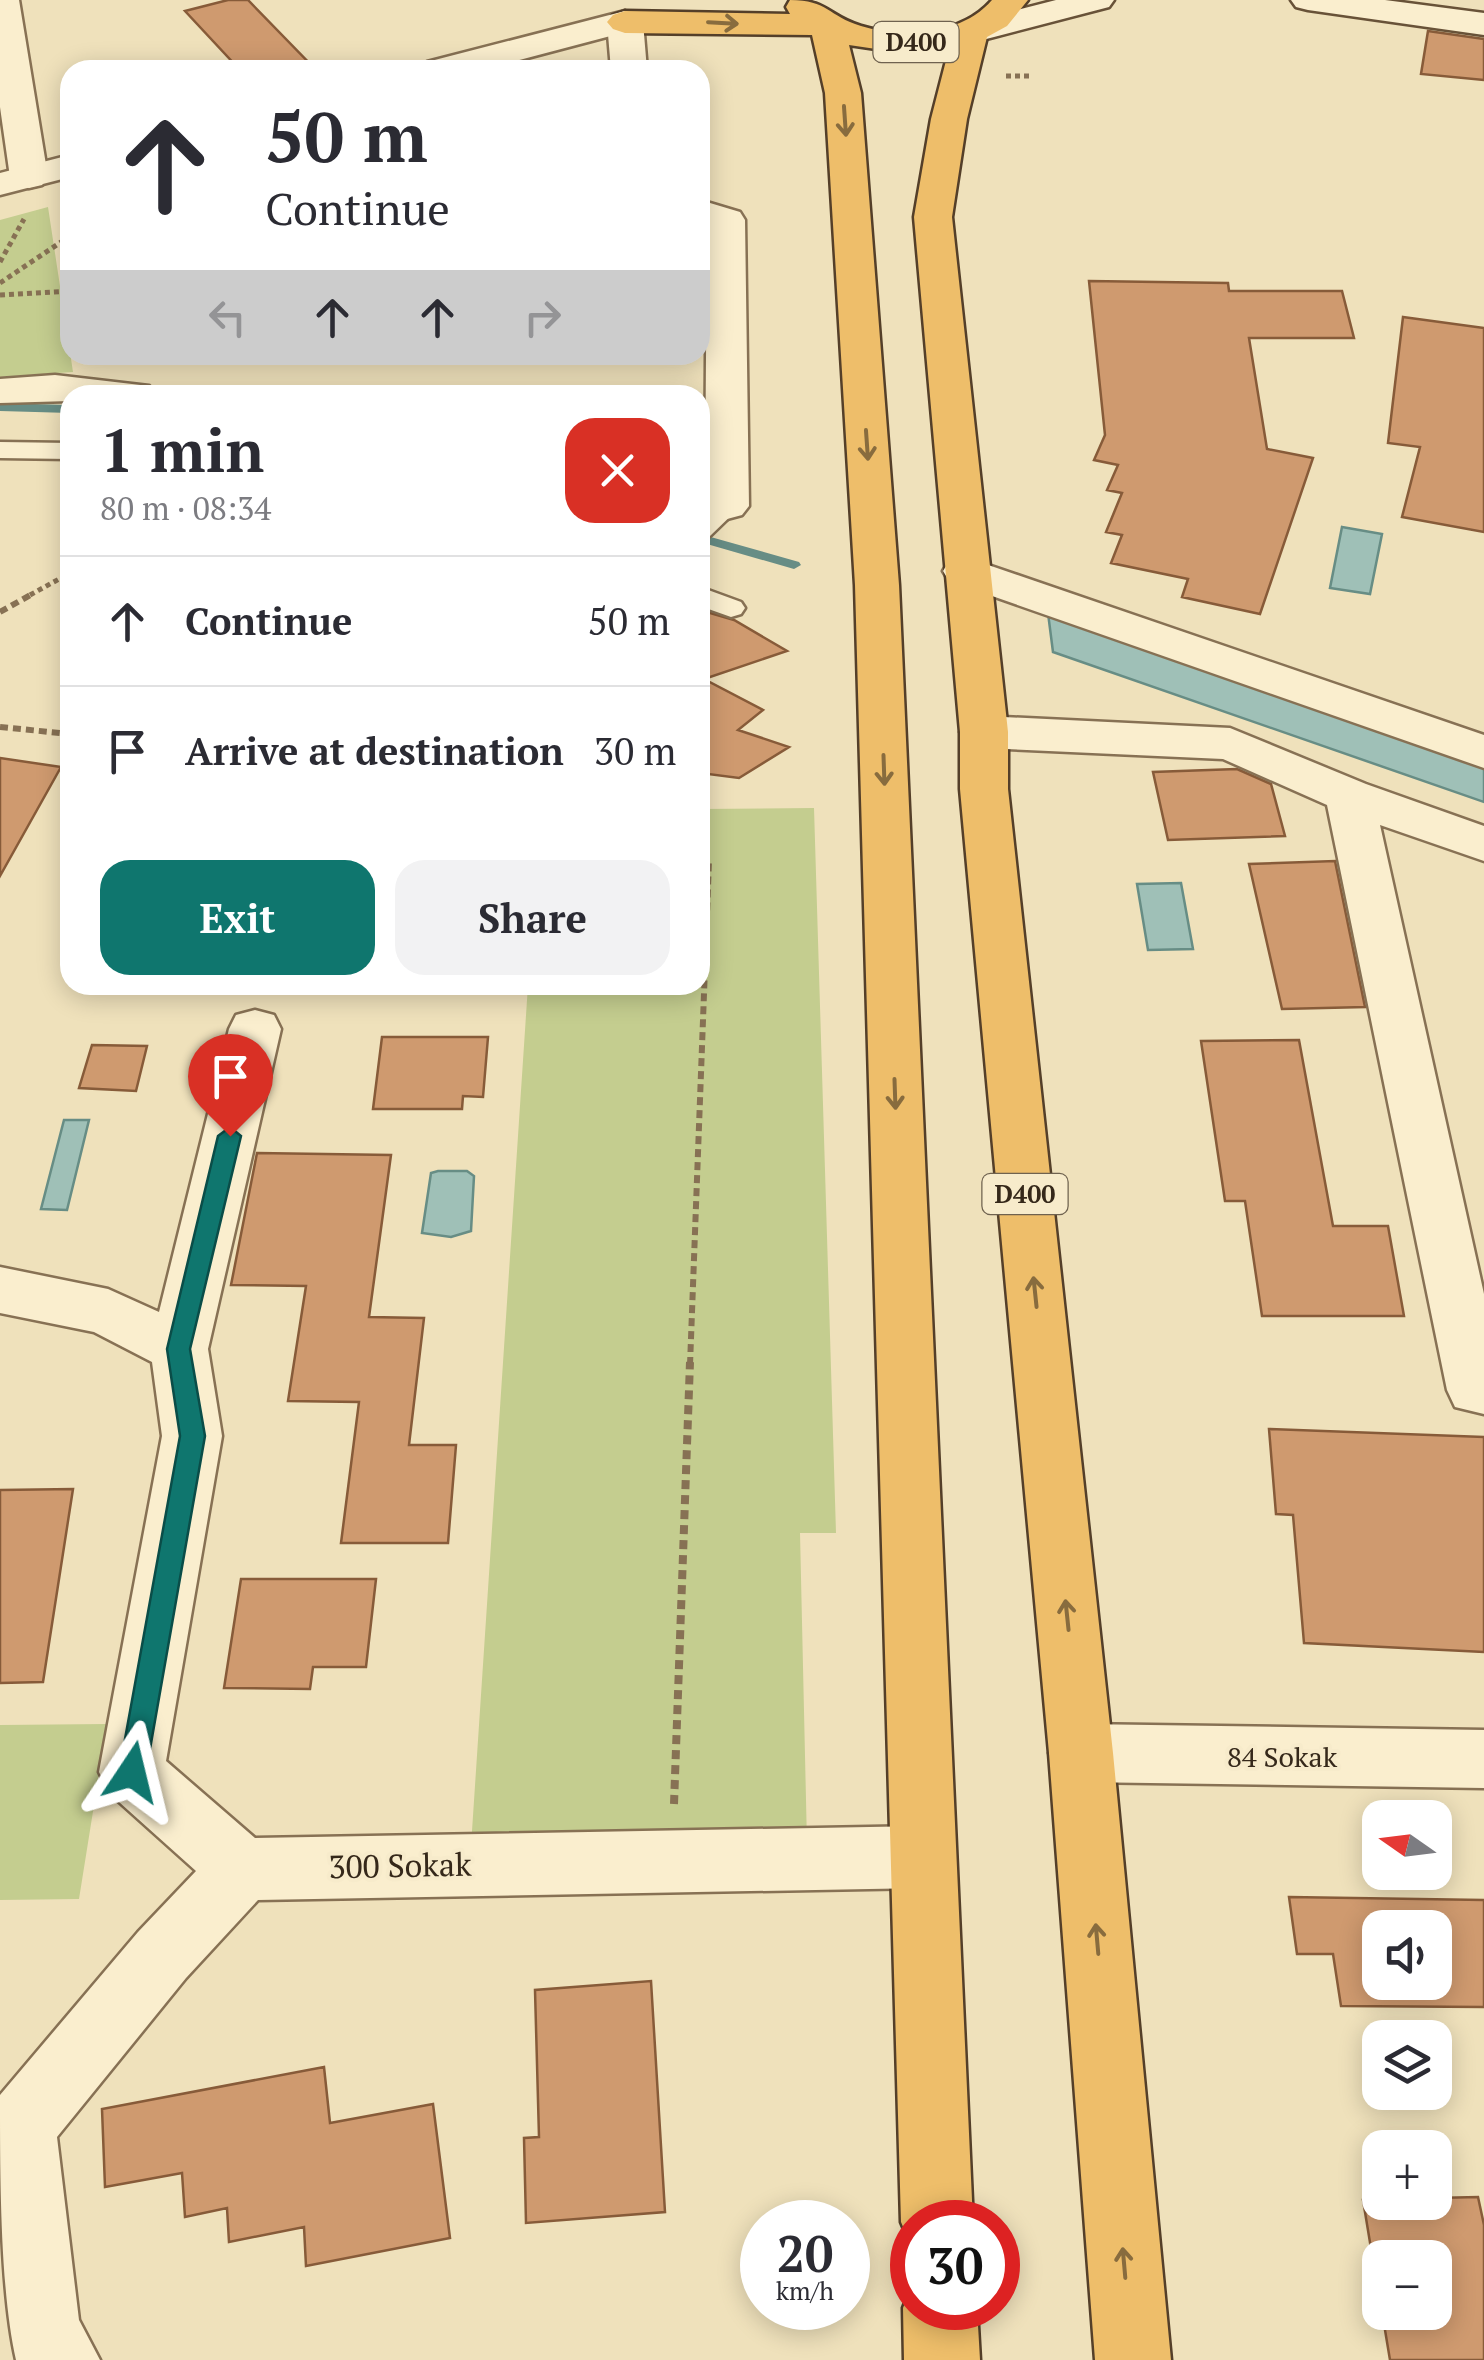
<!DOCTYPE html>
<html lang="en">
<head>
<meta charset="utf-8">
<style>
	body { margin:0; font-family:"PT Serif",serif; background:#f2f2f3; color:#2b2b33; height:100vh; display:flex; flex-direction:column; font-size:38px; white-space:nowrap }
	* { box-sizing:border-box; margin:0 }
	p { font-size:32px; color:#7c7c81 }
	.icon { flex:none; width:55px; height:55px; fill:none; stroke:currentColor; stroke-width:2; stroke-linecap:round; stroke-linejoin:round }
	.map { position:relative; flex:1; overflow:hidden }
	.side { position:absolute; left:60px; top:385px; width:650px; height:610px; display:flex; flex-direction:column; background:#fff; border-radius:30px; box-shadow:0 5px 25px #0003 }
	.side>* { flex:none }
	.guide { position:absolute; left:60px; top:60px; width:650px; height:305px; border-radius:30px; box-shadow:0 5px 25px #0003; background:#fff; color:#2b2b33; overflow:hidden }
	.needle { width:65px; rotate:284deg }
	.buttons { position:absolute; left:1362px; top:1800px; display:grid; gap:20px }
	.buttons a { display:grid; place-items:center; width:90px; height:90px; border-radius:20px; background:#fff; box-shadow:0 5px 25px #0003; font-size:50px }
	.speed { position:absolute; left:740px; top:2200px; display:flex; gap:20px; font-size:50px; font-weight:700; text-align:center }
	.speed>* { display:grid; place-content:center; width:130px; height:130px; border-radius:50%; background:#fff; box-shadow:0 5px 25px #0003; line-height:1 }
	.speed small { font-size:25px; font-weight:400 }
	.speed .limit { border:15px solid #d22; background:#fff; color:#111 }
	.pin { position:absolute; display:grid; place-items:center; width:85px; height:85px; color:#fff; margin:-102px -42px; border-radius:50% 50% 50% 0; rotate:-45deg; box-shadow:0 0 10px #0007 }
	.pin .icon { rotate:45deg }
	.me { position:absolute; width:110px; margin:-55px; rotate:10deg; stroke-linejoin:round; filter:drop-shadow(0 0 8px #0008) }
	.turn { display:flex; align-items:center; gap:35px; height:210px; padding:0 40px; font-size:45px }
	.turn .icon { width:130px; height:130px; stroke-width:2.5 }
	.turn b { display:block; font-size:70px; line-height:85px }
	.lanes { display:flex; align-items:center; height:95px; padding:0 40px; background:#0003; justify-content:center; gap:50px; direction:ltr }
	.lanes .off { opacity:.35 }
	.round { display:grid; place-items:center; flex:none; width:105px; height:105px; border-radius:30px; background:#f2f2f3 }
	.overview { display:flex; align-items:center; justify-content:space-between; height:170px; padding:0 40px }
	h1 { font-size:60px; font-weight:700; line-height:75px }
	.primary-button { display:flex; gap:20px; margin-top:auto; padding:20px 40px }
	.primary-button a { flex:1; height:115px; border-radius:30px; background:#0f766e; color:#fff; font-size:40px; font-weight:700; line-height:115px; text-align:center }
	.primary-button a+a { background:#f2f2f3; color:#2b2b33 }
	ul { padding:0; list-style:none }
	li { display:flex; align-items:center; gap:30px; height:130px; padding:0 40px; border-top:2px solid #e1e1e2 }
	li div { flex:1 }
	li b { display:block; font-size:38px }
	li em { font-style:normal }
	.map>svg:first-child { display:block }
	.green { fill:#c4cd8f }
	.water { fill:#9fc0b7; stroke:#678d85; stroke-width:2.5 }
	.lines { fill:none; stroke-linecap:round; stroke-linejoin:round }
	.stream { fill:#678d85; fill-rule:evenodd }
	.building { fill:#cf9a6f; stroke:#875b39; stroke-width:2.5; fill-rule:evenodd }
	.service-casing { stroke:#877154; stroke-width:5 }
	.minor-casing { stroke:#877154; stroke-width:5 }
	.tertiary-casing { stroke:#877154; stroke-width:5 }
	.secondary-casing { stroke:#685238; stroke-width:5 }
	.trunk-casing { stroke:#543f29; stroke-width:5 }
	.path-far2 { stroke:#877154; stroke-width:5; stroke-dasharray:5 4; stroke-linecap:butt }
	.path-far1 { stroke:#877154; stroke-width:6; stroke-dasharray:8 5; stroke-linecap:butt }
	.path { stroke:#877154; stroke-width:8; stroke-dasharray:9 6; stroke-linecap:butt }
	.service { fill:#faeece; fill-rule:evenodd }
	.minor { fill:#faeece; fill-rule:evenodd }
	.tertiary { fill:#faeece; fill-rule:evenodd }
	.secondary { fill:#faeece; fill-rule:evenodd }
	.trunk { fill:#eebe6a; fill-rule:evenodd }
	.oneway { stroke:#886c3e }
	.route { fill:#0f766e; stroke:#0a4d48; stroke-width:2.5 }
	.labels { text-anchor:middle; stroke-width:8; stroke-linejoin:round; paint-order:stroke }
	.shield { fill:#f7ebcb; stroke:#6f624f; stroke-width:2.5 }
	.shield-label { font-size:25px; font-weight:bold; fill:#35281a }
	.street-label { font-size:28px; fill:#35281a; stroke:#f7ebcb }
	.near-street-label { font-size:32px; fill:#35281a; stroke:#f7ebcb }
</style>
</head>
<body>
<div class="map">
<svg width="1484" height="2360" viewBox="0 0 1484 2360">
	<rect width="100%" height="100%" fill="#efe1bb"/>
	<path class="green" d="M 48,207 L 73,372 L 0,377 L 0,220 Z
		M 814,808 L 836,1533 L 800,1533 L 807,1844 L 471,1846 L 528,985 L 700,985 L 700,809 Z
		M 107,1724 L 79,1899 L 0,1900 L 0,1725 Z"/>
	<path class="water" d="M 1342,527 L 1382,534 L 1370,594 L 1330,588 Z
		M 1048,613 L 1484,766 L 1484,802 L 1053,652 Z
		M 1181,883 L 1193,949 L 1148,950 L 1137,884 Z
		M 64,1120 L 89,1120 L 67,1210 L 41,1209 Z
		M 438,1171 L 467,1171 L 474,1176 L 471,1231 L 451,1237 L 422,1233 L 431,1173 Z"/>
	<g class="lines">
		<path class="stream" d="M 0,403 L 70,405 L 70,413 L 0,411 Z
			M 700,534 L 799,562 L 801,565 L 794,569 L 700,542 Z"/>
	</g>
	<path class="building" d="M 228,0 L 248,0 L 316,70 L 240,70 L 185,11 Z
		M 1428,31 L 1484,39 L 1484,80 L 1421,74 Z
		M 1089,281 L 1228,283 L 1229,291 L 1342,291 L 1354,338 L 1249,338 L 1267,449 L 1313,458 L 1260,614 L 1182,597 L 1188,579 L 1111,563 L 1122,535 L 1106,532 L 1122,493 L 1107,490 L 1118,465 L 1094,460 L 1105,435 Z
		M 1403,317 L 1484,328 L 1484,532 L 1402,517 L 1420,447 L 1388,443 Z
		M 700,610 L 734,620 L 787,651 L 704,679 L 763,710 L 738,730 L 789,747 L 739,778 L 700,773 Z
		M 0,758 L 61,767 L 0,876 Z
		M 1237,769 L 1271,784 L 1285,836 L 1168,840 L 1153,772 Z
		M 1335,861 L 1365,1007 L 1282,1009 L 1249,864 Z
		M 382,1037 L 488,1037 L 483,1097 L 463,1096 L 462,1109 L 373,1109 Z
		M 1299,1040 L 1333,1226 L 1388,1226 L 1404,1316 L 1262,1316 L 1245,1201 L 1225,1201 L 1201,1041 Z
		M 92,1045 L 147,1046 L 136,1091 L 79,1088 Z
		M 257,1153 L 391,1155 L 369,1317 L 424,1318 L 409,1445 L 456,1445 L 448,1543 L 341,1543 L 359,1402 L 288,1401 L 306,1286 L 231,1285 Z
		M 1269,1429 L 1484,1437 L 1484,1652 L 1304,1643 L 1293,1515 L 1276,1514 Z
		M 73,1489 L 43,1682 L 0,1683 L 0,1490 Z
		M 241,1579 L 376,1579 L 366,1667 L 313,1667 L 310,1689 L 224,1688 Z
		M 1289,1897 L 1484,1900 L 1484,2007 L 1341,2006 L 1333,1954 L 1297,1954 ZM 1380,1928 L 1435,1928 L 1435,1982 L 1380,1982 Z
		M 651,1981 L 665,2212 L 526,2223 L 524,2138 L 539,2137 L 535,1990 Z
		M 324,2067 L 330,2123 L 433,2104 L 450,2238 L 306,2266 L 304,2227 L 229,2242 L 227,2208 L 185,2217 L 182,2173 L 105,2187 L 102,2109 Z
		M 1478,2197 L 1484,2225 L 1484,2360 L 1390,2360 L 1382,2312 L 1435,2312 L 1435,2258 L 1380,2258 L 1380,2303 L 1363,2200 L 1435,2202 L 1435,2198 Z"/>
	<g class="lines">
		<defs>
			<path id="service" d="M 0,442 L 70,443 L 70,459 L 0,458 Z
				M 727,498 L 741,506 L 710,536 L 700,539 L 700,515 L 717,500 Z
				M 700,587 L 741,602 L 745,608 L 741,614 L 731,617 L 700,606 Z"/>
			<path id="minor" d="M 0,0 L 19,0 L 48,177 L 42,185 L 29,188 L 16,185 L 10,177 L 0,107 Z
				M 625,11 L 637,15 L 643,22 L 647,70 L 611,70 L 607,22 L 613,15 Z
				M 700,200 L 740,212 L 745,220 L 749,506 L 742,515 L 727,519 L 700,514 L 700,488 L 705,489 L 707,226 L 700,224 Z
				M 55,375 L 149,386 L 155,395 L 70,395 L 70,401 L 0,403 L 0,379 Z
				M 965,557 L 1484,735 L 1484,768 L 949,581 L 943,571 L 949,561 Z
				M 984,716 L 1230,728 L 1366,784 L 1484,826 L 1484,861 L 1380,825 L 1484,1294 L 1484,1414 L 1455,1407 L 1447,1390 L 1327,805 L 1223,759 L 984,748 L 967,743 L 960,732 L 967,721 Z
				M 255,1010 L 274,1015 L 281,1029 L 208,1349 L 222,1436 L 166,1761 L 255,1838 L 923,1826 L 947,1835 L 956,1857 L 947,1879 L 923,1888 L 258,1900 L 186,1978 L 57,2137 L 79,2320 L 100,2360 L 16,2360 C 0,2290 0,2173 0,2095 L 138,1932 L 196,1871 L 109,1793 L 99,1772 L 162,1436 L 152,1362 L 94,1332 L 0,1313 L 0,1267 L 108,1289 L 159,1312 L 229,1029 L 236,1015 Z
				M 1081,1724 L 1484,1730 L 1484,1788 L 1081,1782 L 1058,1774 L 1049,1753 L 1058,1732 Z"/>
			<path id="tertiary" d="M 625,11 L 637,15 L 643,22 L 637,29 L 482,70 L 422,70 L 427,62 Z
				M 70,155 L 70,177 L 0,195 L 0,173 Z"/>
			<path id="secondary" d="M 1056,0 L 1114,0 L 1109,7 L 971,43 L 959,39 L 953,32 L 959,25 Z
				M 1291,0 L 1385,0 L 1484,13 L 1484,35 L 1308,10 L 1296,7 Z"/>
			<path id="trunk" d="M 790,0 C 828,0 828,16 861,26 C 904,39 962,35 992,0 L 1028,0 L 1007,26 L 987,37 L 967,119 L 952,217 L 1008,732 L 1008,789 L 1113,1753 L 1171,2360 L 1095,2360 L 1049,1753 L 960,789 L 960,732 L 914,217 L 931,119 L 949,49 L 910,54 L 849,45 L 861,93 L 899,585 L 973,2222 L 912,2222 L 912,2248 L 901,2222 L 855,585 L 825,93 L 812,35 L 625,33 L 613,29 L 607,22 L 613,15 L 625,11 L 790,14 L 786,7 Z
				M 912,2285 L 912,2308 L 977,2308 L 980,2360 L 904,2360 L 903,2308 Z"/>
		</defs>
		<use href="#service" class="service-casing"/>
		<use href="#minor" class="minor-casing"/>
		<use href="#tertiary" class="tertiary-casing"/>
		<use href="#secondary" class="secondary-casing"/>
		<use href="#trunk" class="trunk-casing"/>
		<path class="path-far2" d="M 1006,76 L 1029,76
			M 0,262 L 24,219
			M 0,283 L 70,236
			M 0,295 L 70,291
			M 30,595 L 70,573"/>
		<path class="path-far1" d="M 0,612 L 34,593
			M 0,727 L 70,734
			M 690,1365 L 709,861"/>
		<path class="path" d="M 674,1804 L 690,1362"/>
		<use href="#service" class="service"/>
		<use href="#minor" class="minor"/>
		<use href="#tertiary" class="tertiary"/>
		<use href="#secondary" class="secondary"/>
		<use href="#trunk" class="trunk"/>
	</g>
	<defs><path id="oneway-shaft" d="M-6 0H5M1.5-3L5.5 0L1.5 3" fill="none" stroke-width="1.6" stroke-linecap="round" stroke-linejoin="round" transform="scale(2.5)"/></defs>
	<g class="oneway">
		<use href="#oneway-shaft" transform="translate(723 23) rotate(3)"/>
		<use href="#oneway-shaft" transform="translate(845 121) rotate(86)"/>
		<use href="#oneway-shaft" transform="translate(867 445) rotate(86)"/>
		<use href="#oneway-shaft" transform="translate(884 770) rotate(88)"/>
		<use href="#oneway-shaft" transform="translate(895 1094) rotate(88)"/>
		<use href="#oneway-shaft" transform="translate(1035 1292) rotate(-96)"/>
		<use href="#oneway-shaft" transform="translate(1067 1615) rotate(-96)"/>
		<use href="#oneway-shaft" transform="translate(1097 1939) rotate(-95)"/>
		<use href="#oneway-shaft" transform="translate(1124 2263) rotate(-95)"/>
	</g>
	<path class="route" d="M 230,1127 L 241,1136 L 190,1349 L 205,1436 L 146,1772 L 142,1781 L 132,1784 L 123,1781 L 119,1772 L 180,1436 L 167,1349 L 218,1136 Z"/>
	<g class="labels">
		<g class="shield">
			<rect x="873.5" y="22" width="85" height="40" rx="8"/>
			<rect x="982.5" y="1174" width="85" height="40" rx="8"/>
		</g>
		<g class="shield-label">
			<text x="916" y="51">D400</text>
			<text x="1025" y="1203">D400</text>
		</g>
		<g class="street-label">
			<text x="1282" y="1767">84 Sokak</text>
		</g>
		<g class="near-street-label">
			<text transform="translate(400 1866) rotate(-1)" y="11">300 Sokak</text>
		</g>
	</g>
</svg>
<div class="buttons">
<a><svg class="needle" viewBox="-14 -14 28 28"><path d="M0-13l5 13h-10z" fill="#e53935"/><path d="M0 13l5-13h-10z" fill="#7c7c81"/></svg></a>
<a><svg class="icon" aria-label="sound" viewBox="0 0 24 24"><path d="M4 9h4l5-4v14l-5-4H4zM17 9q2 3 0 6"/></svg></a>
<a><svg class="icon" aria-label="layers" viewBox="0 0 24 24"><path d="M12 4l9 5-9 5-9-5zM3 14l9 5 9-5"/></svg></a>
<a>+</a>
<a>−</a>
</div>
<div class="speed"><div>20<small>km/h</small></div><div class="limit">30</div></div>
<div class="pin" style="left:230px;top:1136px;background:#d93025"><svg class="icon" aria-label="arrive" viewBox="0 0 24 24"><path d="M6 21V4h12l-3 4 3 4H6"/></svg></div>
<svg class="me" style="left:132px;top:1772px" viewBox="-20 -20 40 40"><path d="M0-17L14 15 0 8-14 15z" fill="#0f766e" stroke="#fff" stroke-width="4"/></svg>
<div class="guide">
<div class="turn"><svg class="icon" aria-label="ahead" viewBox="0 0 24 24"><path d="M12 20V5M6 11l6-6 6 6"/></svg><div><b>50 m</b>Continue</div></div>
<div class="lanes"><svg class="icon off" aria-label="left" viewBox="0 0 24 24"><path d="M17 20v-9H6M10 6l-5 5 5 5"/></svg><svg class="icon" aria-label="ahead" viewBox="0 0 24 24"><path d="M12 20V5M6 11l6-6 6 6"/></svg><svg class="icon" aria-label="ahead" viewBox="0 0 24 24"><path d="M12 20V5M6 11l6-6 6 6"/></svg><svg class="icon off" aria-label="right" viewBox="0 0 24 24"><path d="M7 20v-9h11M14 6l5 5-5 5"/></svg></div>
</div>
<section class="side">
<div class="overview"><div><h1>1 min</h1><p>80 m · 08:34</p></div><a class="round" style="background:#d93025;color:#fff"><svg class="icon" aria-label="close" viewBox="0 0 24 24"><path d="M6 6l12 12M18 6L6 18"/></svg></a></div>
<ul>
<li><svg class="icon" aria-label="ahead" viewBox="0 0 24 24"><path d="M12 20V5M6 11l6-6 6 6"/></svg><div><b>Continue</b></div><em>50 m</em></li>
<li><svg class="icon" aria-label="arrive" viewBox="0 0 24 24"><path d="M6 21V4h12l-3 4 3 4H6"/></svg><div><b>Arrive at destination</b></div><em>30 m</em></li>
</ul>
<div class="primary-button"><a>Exit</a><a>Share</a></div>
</section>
</div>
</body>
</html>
